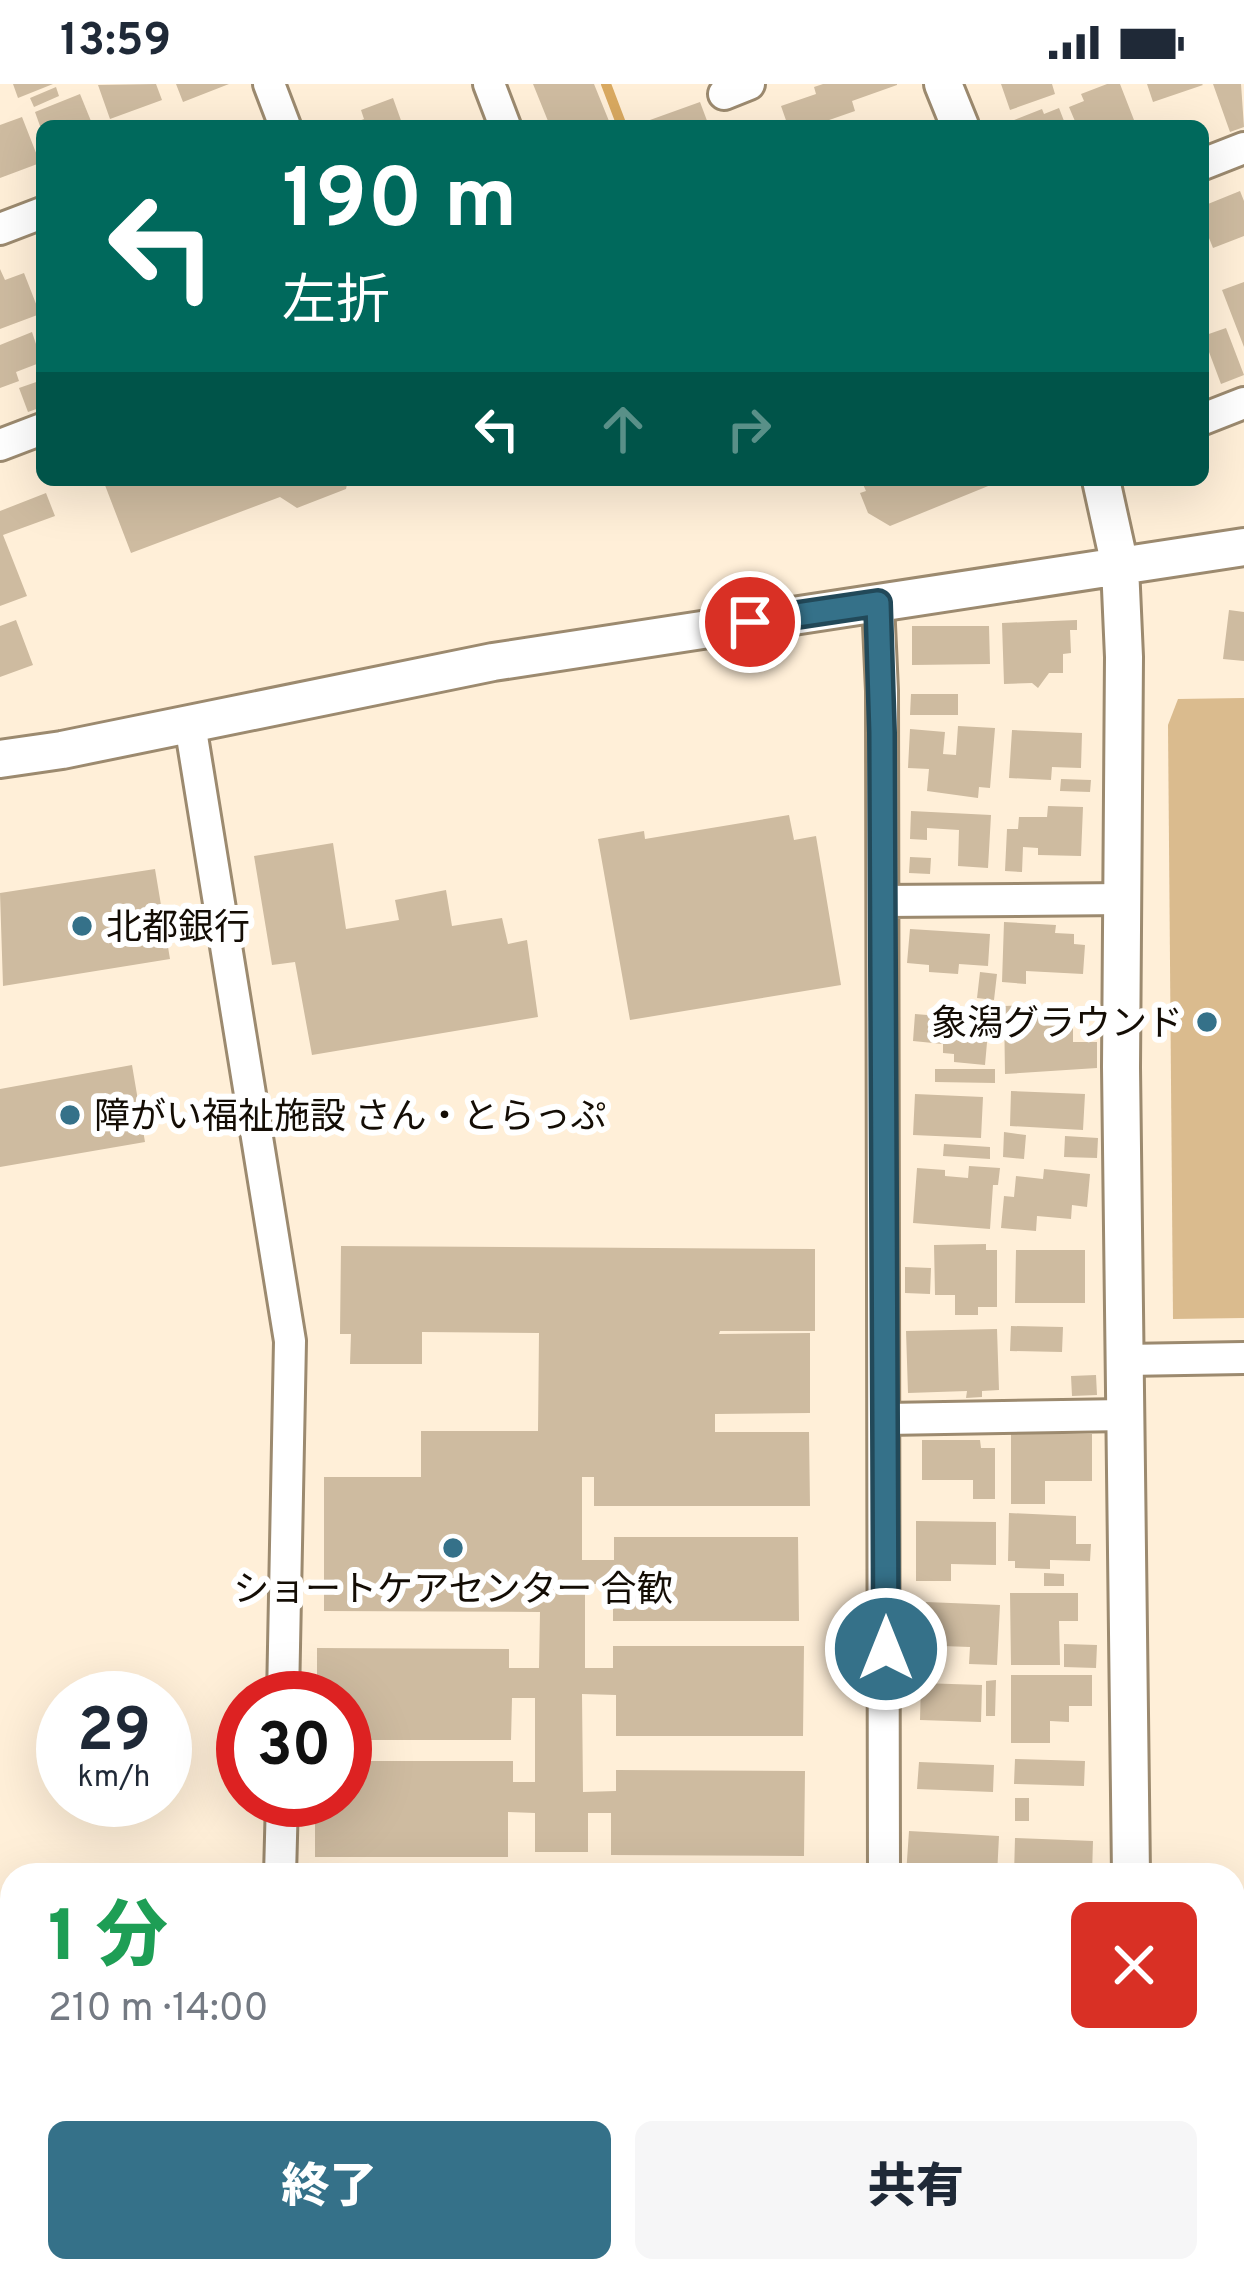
<!DOCTYPE html>
<html lang="ja">
<head>
<meta charset="utf-8">
<style>
	body { margin:0; font-family:Overpass,"Noto Sans JP",sans-serif; background:#f6f6f7; color:#1f2937; height:100vh; display:flex; flex-direction:column; font-size:45px; white-space:nowrap }
	* { box-sizing:border-box; margin:0 }
	p { font-size:39px; color:#747a83 }
	.icon { flex:none; width:66px; height:66px; fill:none; stroke:currentColor; stroke-width:2; stroke-linecap:round; stroke-linejoin:round }
	.map { position:relative; flex:1; overflow:hidden }
	.details { position:absolute; left:0px; top:1779px; width:1245px; height:420px; display:flex; flex-direction:column; background:#fff; border-radius:36px 36px 0 0; box-shadow:0 12px 48px #0002 }
	.details>* { flex:none }
	.top-card { position:absolute; left:36px; top:36px; width:1173px; height:366px; border-radius:18px; box-shadow:0 12px 48px #0002; background:#00695c; color:#fff; overflow:hidden }
	.speed { position:absolute; left:36px; top:1587px; display:flex; gap:24px; font-size:60px; font-weight:700; text-align:center }
	.speed>* { display:grid; place-content:center; width:156px; height:156px; border-radius:50%; background:#fff; box-shadow:0 12px 48px #0002; line-height:1 }
	.speed small { font-size:30px; font-weight:400 }
	.speed .limit { border:18px solid #d22; background:#fff; color:#111 }
	.pin { position:absolute; display:grid; place-items:center; width:102px; height:102px; color:#fff; margin:-51px; border:6px solid #fff; border-radius:50%; box-shadow:0 3px 12px #0007 }
	.me { position:absolute; width:132px; margin:-66px; rotate:0deg; stroke-linejoin:round; filter:drop-shadow(0 0 9px #0008) }
	.turn { display:flex; align-items:center; gap:42px; height:252px; padding:0 48px; font-size:54px }
	.turn .icon { width:156px; height:156px; stroke-width:2.5 }
	.turn b { display:block; font-size:84px; line-height:102px }
	.lanes { display:flex; align-items:center; height:114px; padding:0 48px; background:#0003; justify-content:center; gap:60px; direction:ltr }
	.lanes .off { opacity:.35 }
	.round { display:grid; place-items:center; flex:none; width:126px; height:126px; border-radius:18px; background:#f6f6f7 }
	.summary { display:flex; align-items:center; justify-content:space-between; height:204px; padding:0 48px }
	h1 { font-size:72px; font-weight:800; line-height:90px; color:#1e9e55 }
	.primary-button { display:flex; gap:24px; margin-top:auto; padding:24px 48px }
	.primary-button a { flex:1; height:138px; border-radius:18px; background:#357189; color:#fff; font-size:48px; font-weight:800; line-height:138px; text-align:center }
	.primary-button a+a { background:#f6f6f7; color:#1f2937 }
	.status { display:flex; justify-content:space-between; align-items:center; height:84px; padding:0 60px; background:#fff; direction:ltr }
	.status svg { height:33px; fill:currentColor }
	.map>svg:first-child { display:block }
	.green { fill:#dabb8e }
	.lines { fill:none; stroke-linecap:round; stroke-linejoin:round }
	.stream { stroke:#d9a960; stroke-width:10 }
	.building { fill:#cebba0 }
	.minor-casing { stroke:#9c8a6f; stroke-width:36 }
	.tertiary-casing { stroke:#9c8a6f; stroke-width:42 }
	.minor { stroke:#fff; stroke-width:30 }
	.tertiary { stroke:#fff; stroke-width:36 }
	.rail-casing { stroke:#3e352a; stroke-width:14 }
	.rail { stroke:#fff; stroke-width:9; stroke-dasharray:27; stroke-linecap:butt }
	.route-casing { stroke:#224959; stroke-width:30 }
	.route { stroke:#357189; stroke-width:21 }
	.poi-dot { fill:#357189; stroke:#fff; stroke-width:4.5 }
	.labels { text-anchor:middle; stroke-width:12; stroke-linejoin:round; paint-order:stroke }
	.poi-label { font-size:36px; fill:#140d05; stroke:#fff; text-anchor:start }
</style>
</head>
<body>
<div class="status"><b>13:59</b><svg viewBox="0 0 49 12"><path d="M0 12V9h3v3zM5 12V6h3v6zM10 12V3h3v9zM15 12V0h3v12zM26 1h20v11H26zM47 4h2v5h-2z"/></svg></div>
<div class="map">
<svg width="1244" height="2199" viewBox="0 0 1244 2199">
	<rect width="100%" height="100%" fill="#ffefd8"/>
	<path class="green" d="M 1244,614 L 1244,1234 L 1173,1235 L 1168,641 L 1178,615 Z"/>
	<g class="lines">
		<path class="stream" d="M 606,0 L 622,42"/>
	</g>
	<path class="building" d="M 13,0 L 53,0 L 18,14 Z
		M 156,0 L 162,16 L 110,35 L 98,1 Z
		M 176,0 L 229,0 L 183,18 Z
		M 533,0 L 594,0 L 611,42 L 550,42 Z
		M 823,0 L 897,0 L 897,1 L 852,17 L 855,27 L 812,42 L 788,42 L 781,22 L 816,10 L 814,3 Z
		M 1001,0 L 1052,0 L 1055,10 L 1010,26 Z
		M 1107,0 L 1120,0 L 1134,36 L 1119,42 L 1077,42 L 1069,23 L 1084,17 L 1081,10 Z
		M 1147,0 L 1202,0 L 1203,1 L 1153,18 Z
		M 1213,0 L 1241,0 L 1244,43 L 1230,48 Z
		M 56,3 L 59,12 L 34,23 L 30,14 Z
		M 80,10 L 93,42 L 40,42 L 35,28 Z
		M 393,14 L 403,42 L 346,42 L 364,35 L 361,26 Z
		M 700,18 L 709,42 L 636,42 L 636,41 Z
		M 1059,24 L 1066,42 L 999,42 L 1042,25 L 1044,30 Z
		M 22,33 L 40,79 L 0,94 L 0,41 Z
		M 1240,107 L 1244,117 L 1244,152 L 1213,164 L 1203,139 L 1203,122 Z
		M 0,185 L 5,196 L 24,189 L 40,230 L 0,245 Z
		M 1244,198 L 1244,263 L 1222,206 Z
		M 1226,244 L 1244,291 L 1221,300 L 1203,252 Z
		M 32,248 L 42,278 L 16,288 L 19,297 L 0,304 L 0,261 Z
		M 42,296 L 42,323 L 28,328 L 19,304 Z
		M 103,396 L 348,396 L 346,405 L 297,424 L 280,413 L 131,469 Z
		M 861,396 L 1003,396 L 890,442 L 868,429 L 860,409 L 866,407 Z
		M 46,409 L 55,432 L 3,451 L 27,512 L 0,522 L 0,427 Z
		M 1229,526 L 1244,528 L 1244,577 L 1223,575 Z
		M 16,536 L 33,581 L 0,593 L 0,542 Z
		M 1077,536 L 1077,546 L 1070,546 L 1071,569 L 1063,570 L 1063,589 L 1049,589 L 1038,604 L 1032,599 L 1004,600 L 1002,539 Z
		M 912,542 L 989,542 L 990,580 L 912,581 Z
		M 911,610 L 958,610 L 958,631 L 910,631 Z
		M 958,642 L 995,644 L 990,704 L 979,703 L 978,714 L 927,707 L 929,685 L 908,684 L 910,645 L 945,648 L 943,670 L 956,671 Z
		M 1012,646 L 1082,649 L 1081,684 L 1052,683 L 1051,696 L 1009,694 Z
		M 1061,695 L 1091,696 L 1090,708 L 1060,707 Z
		M 1048,722 L 1083,723 L 1081,772 L 1038,771 L 1038,764 L 1023,763 L 1022,788 L 1005,787 L 1007,745 L 1018,745 L 1019,733 L 1047,733 Z
		M 911,727 L 991,731 L 988,784 L 958,782 L 959,746 L 927,744 L 927,756 L 910,755 Z
		M 789,731 L 794,756 L 816,752 L 841,901 L 630,936 L 598,755 L 644,747 L 645,755 Z
		M 333,759 L 346,845 L 399,836 L 395,816 L 446,806 L 452,842 L 502,834 L 508,860 L 527,856 L 538,933 L 312,971 L 295,878 L 272,881 L 254,772 Z
		M 910,773 L 931,774 L 930,790 L 909,789 Z
		M 155,785 L 170,875 L 3,902 L 0,809 Z
		M 1004,838 L 1056,841 L 1055,849 L 1074,850 L 1074,860 L 1085,861 L 1083,890 L 1026,887 L 1026,900 L 1002,898 Z
		M 910,845 L 990,850 L 988,882 L 959,880 L 958,890 L 929,888 L 929,881 L 907,879 Z
		M 980,888 L 997,890 L 994,916 L 977,914 Z
		M 1073,920 L 1073,958 L 1097,958 L 1097,984 L 1005,990 L 1004,922 Z
		M 915,930 L 989,936 L 985,981 L 954,978 L 954,970 L 943,969 L 943,960 L 913,957 Z
		M 132,981 L 145,1058 L 0,1083 L 0,1005 Z
		M 935,985 L 995,985 L 995,999 L 935,998 Z
		M 1011,1007 L 1085,1010 L 1083,1046 L 1010,1042 Z
		M 915,1010 L 983,1013 L 981,1054 L 913,1051 Z
		M 1004,1048 L 1026,1051 L 1024,1075 L 1003,1073 Z
		M 1065,1052 L 1098,1054 L 1097,1074 L 1064,1073 Z
		M 944,1060 L 990,1063 L 990,1075 L 943,1072 Z
		M 969,1082 L 1000,1084 L 998,1101 L 993,1101 L 990,1145 L 913,1139 L 917,1084 L 945,1086 L 945,1092 L 968,1094 Z
		M 1044,1085 L 1090,1090 L 1087,1123 L 1072,1121 L 1071,1135 L 1037,1132 L 1036,1147 L 1001,1144 L 1004,1112 L 1014,1113 L 1016,1092 L 1043,1095 Z
		M 986,1160 L 986,1166 L 997,1166 L 997,1223 L 978,1223 L 978,1231 L 955,1231 L 955,1211 L 935,1211 L 934,1161 Z
		M 341,1162 L 815,1165 L 815,1247 L 720,1247 L 719,1250 L 810,1249 L 810,1329 L 715,1330 L 715,1348 L 809,1348 L 810,1422 L 594,1422 L 594,1393 L 582,1393 L 582,1476 L 614,1476 L 614,1453 L 798,1453 L 799,1537 L 613,1537 L 613,1500 L 585,1500 L 585,1584 L 613,1584 L 613,1562 L 804,1562 L 803,1652 L 616,1652 L 616,1611 L 582,1610 L 583,1708 L 616,1707 L 616,1686 L 805,1687 L 804,1772 L 611,1771 L 611,1729 L 588,1729 L 588,1768 L 535,1768 L 535,1729 L 508,1728 L 508,1773 L 315,1773 L 315,1716 L 345,1716 L 345,1677 L 513,1677 L 513,1698 L 535,1698 L 535,1614 L 512,1614 L 511,1656 L 345,1656 L 345,1614 L 317,1614 L 317,1564 L 509,1565 L 509,1584 L 539,1584 L 540,1528 L 324,1527 L 324,1393 L 421,1393 L 421,1347 L 538,1347 L 539,1249 L 422,1248 L 422,1280 L 350,1280 L 351,1250 L 340,1250 Z
		M 1016,1166 L 1085,1166 L 1085,1219 L 1015,1219 Z
		M 905,1183 L 931,1184 L 930,1210 L 905,1209 Z
		M 1011,1242 L 1063,1243 L 1062,1268 L 1010,1267 Z
		M 997,1245 L 999,1306 L 982,1307 L 982,1313 L 966,1314 L 967,1307 L 908,1309 L 906,1247 Z
		M 1096,1291 L 1097,1311 L 1072,1312 L 1071,1292 Z
		M 1011,1350 L 1092,1350 L 1092,1397 L 1045,1397 L 1045,1420 L 1011,1420 Z
		M 922,1356 L 980,1356 L 981,1364 L 995,1364 L 995,1415 L 973,1415 L 973,1396 L 922,1396 Z
		M 1009,1429 L 1076,1432 L 1076,1460 L 1091,1460 L 1090,1477 L 1050,1476 L 1050,1485 L 1015,1484 L 1015,1477 L 1008,1477 Z
		M 916,1437 L 996,1438 L 996,1481 L 951,1480 L 951,1497 L 916,1497 Z
		M 1044,1489 L 1064,1490 L 1064,1502 L 1044,1502 Z
		M 1010,1509 L 1078,1509 L 1078,1537 L 1059,1537 L 1060,1581 L 1011,1581 Z
		M 926,1518 L 1000,1521 L 997,1581 L 969,1580 L 970,1563 L 914,1561 L 915,1539 L 925,1539 Z
		M 1064,1560 L 1097,1561 L 1096,1584 L 1064,1583 Z
		M 1011,1591 L 1092,1591 L 1092,1622 L 1069,1622 L 1069,1638 L 1050,1637 L 1050,1659 L 1011,1659 Z
		M 996,1596 L 995,1632 L 986,1632 L 986,1597 Z
		M 921,1599 L 982,1601 L 981,1638 L 920,1636 Z
		M 1015,1675 L 1085,1677 L 1084,1702 L 1014,1700 Z
		M 919,1678 L 994,1681 L 993,1708 L 917,1705 Z
		M 1015,1714 L 1029,1714 L 1029,1737 L 1015,1737 Z
		M 909,1747 L 999,1752 L 997,1791 L 906,1791 Z
		M 1015,1754 L 1093,1757 L 1092,1790 L 1014,1791 Z
		M 12,2049 L 12,2098 L 6,2101 L 0,2089 L 0,2053 Z
		M 12,2166 L 12,2187 L 66,2187 L 68,2190 L 48,2199 L 0,2199 L 0,2171 Z
		M 112,2187 L 121,2187 L 125,2196 L 82,2199 Z"/>
	<g class="lines">
		<defs>
			<path id="minor" d="M 269,0 L 285,42
				M 489,0 L 505,42
				M 724,10 L 749,0
				M 1203,80 L 1244,64
				M 0,145 L 42,129
				M 1203,335 L 1244,319
				M 0,361 L 42,345
				M 878,519 L 882,607 L 884,1791
				M 190,640 L 290,1257 L 283,1614
				M 883,817 L 1124,815
				M 1125,1276 L 1244,1274
				M 886,1335 L 1125,1331
				M 280,1791 L 282,1716
				M 1233,1933 L 1244,1933"/>
			<path id="tertiary" d="M 943,0 L 960,42
				M 1101,396 L 1120,482 L 1124,573 L 1121,983 L 1131,1791
				M 0,675 L 62,666 L 493,578 L 1244,463
				M 1132,2199 L 1132,2187"/>
		</defs>
		<use href="#minor" class="minor-casing"/>
		<use href="#tertiary" class="tertiary-casing"/>
		<use href="#minor" class="minor"/>
		<use href="#tertiary" class="tertiary"/>
		<defs>
			<path id="rail" d="M 0,1847 L 12,1874
				M 154,2187 L 159,2199"/>
		</defs>
		<use href="#rail" class="rail-casing"/>
		<use href="#rail" class="rail"/>
	</g>
	<g class="lines">
		<defs>
			<path id="route" d="M 750,538 L 878,519 L 882,649 L 886,1565"/>
		</defs>
		<use href="#route" class="route-casing"/>
		<use href="#route" class="route"/>
	</g>
	<g class="poi-dot">
		<circle cx="82" cy="842" r="12"/>
		<circle cx="1207" cy="938" r="12"/>
		<circle cx="70" cy="1031" r="12"/>
		<circle cx="453" cy="1464" r="12"/>
	</g>
	<g class="labels">
		<g class="poi-label">
			<text x="106" y="855">北都銀行</text>
			<text x="1183" y="951" text-anchor="end">象潟グラウンド</text>
			<text x="94" y="1044">障がい福祉施設 さん・とらっぷ</text>
			<text x="453" y="1517" text-anchor="middle">ショートケアセンター 合歓</text>
		</g>
	</g>
</svg>
<div class="speed"><div>29<small>km/h</small></div><div class="limit">30</div></div>
<div class="pin" style="left:750px;top:538px;background:#d93025"><svg class="icon" aria-label="arrive" viewBox="0 0 24 24"><path d="M6 21V4h12l-3 4 3 4H6"/></svg></div>
<svg class="me" style="left:886px;top:1565px" viewBox="-20 -20 40 40"><circle r="17" fill="#357189" stroke="#fff" stroke-width="3"/><path d="M0-11L8 9 0 5-8 9z" fill="#fff"/></svg>
<div class="top-card">
<div class="turn"><svg class="icon" aria-label="left" viewBox="0 0 24 24"><path d="M17 20v-9H6M10 6l-5 5 5 5"/></svg><div><b>190 m</b>左折</div></div>
<div class="lanes"><svg class="icon" aria-label="left" viewBox="0 0 24 24"><path d="M17 20v-9H6M10 6l-5 5 5 5"/></svg><svg class="icon off" aria-label="ahead" viewBox="0 0 24 24"><path d="M12 20V5M6 11l6-6 6 6"/></svg><svg class="icon off" aria-label="right" viewBox="0 0 24 24"><path d="M7 20v-9h11M14 6l5 5-5 5"/></svg></div>
</div>
<section class="details">
<div class="summary"><div><h1>1 分</h1><p>210 m · 14:00</p></div><a class="round" style="background:#d93025;color:#fff"><svg class="icon" aria-label="close" viewBox="0 0 24 24"><path d="M6 6l12 12M18 6L6 18"/></svg></a></div>
<div class="primary-button"><a>終了</a><a>共有</a></div>
</section>
</div>
</body>
</html>
